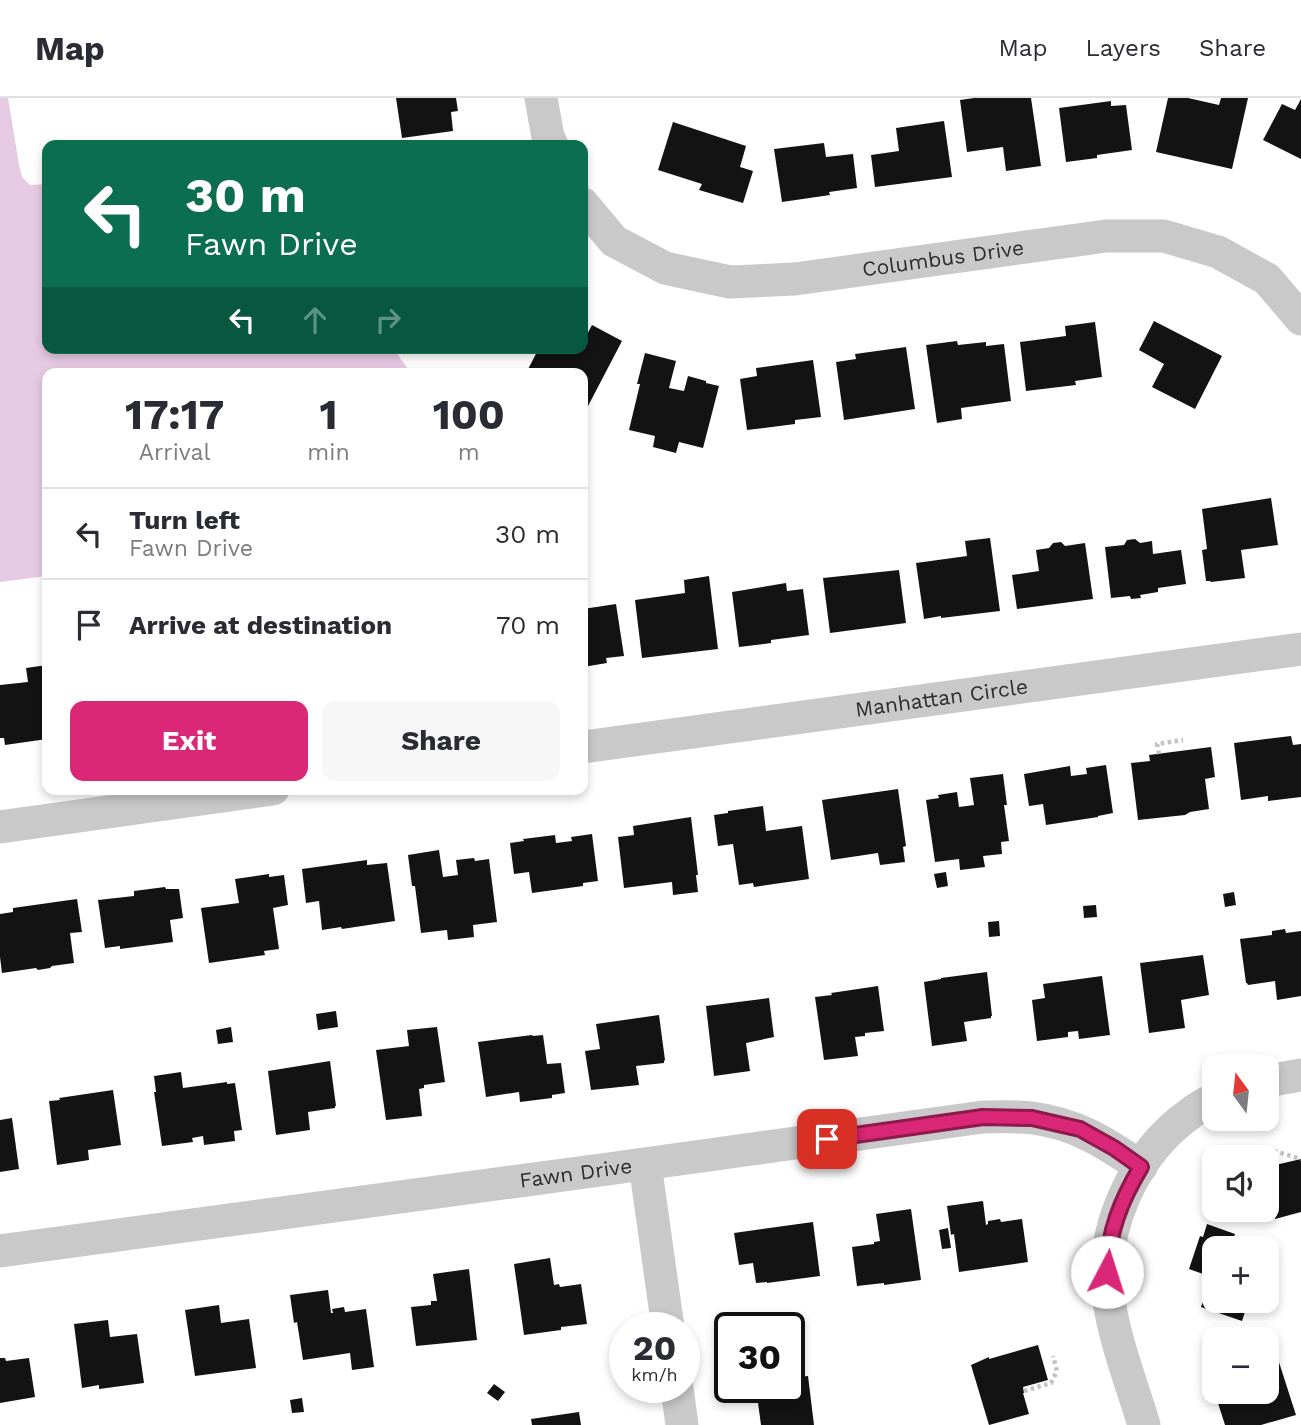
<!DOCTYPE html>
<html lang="en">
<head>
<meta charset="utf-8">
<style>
	body { margin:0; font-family:"Work Sans",sans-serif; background:#f7f7f7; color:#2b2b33; height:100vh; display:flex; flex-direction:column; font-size:26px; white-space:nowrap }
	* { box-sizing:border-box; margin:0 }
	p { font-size:23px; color:#7c7c81 }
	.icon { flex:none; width:38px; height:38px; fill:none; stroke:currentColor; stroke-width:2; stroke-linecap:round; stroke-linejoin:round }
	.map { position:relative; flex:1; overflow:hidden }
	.details { position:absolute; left:42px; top:270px; width:546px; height:427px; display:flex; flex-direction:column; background:#fff; border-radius:14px; box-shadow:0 4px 10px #0003 }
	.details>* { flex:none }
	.banner { position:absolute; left:42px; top:42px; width:546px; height:214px; border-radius:14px; box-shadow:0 4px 10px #0003; background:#0b6e4f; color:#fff; overflow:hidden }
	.needle { width:46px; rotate:345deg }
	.tools { position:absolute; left:1202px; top:956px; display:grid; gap:14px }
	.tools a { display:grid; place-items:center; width:77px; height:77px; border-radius:14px; background:#fff; box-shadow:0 4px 10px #0003; font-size:35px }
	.speed { position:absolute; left:609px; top:1214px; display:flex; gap:14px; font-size:35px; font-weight:700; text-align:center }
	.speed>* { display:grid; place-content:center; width:91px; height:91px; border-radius:50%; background:#fff; box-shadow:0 4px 10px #0003; line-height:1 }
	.speed small { font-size:18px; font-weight:400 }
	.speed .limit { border:4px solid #111; border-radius:10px; background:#fff; color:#111 }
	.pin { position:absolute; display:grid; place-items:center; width:60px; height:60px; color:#fff; margin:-30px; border-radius:14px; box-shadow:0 4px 10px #0006 }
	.me { position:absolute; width:77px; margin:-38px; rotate:5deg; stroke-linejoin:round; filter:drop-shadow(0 0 5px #0008) }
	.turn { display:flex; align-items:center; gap:24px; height:147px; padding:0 28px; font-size:32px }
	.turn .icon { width:91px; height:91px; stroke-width:2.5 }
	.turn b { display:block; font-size:49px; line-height:60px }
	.lanes { display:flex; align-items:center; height:66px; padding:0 28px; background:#0003; justify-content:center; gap:35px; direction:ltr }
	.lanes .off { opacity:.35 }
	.eta { display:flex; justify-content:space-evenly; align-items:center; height:119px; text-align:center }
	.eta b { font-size:42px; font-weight:700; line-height:49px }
	.cta { display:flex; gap:14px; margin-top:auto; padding:14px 28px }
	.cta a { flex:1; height:80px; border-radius:14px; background:#db2777; color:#fff; font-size:28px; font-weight:700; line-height:80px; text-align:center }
	.cta a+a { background:#f7f7f7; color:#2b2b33 }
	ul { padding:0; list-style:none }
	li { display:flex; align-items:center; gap:21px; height:91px; padding:0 28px; border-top:2px solid #e1e1e2 }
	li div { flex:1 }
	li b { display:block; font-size:26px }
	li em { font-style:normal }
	header { display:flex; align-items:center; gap:42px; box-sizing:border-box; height:98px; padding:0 35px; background:#fff; border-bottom:2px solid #e1e1e2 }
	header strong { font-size:33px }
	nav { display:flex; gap:38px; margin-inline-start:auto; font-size:24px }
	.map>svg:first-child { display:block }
	.water { fill:#e6c9e3 }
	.building { fill:#131313 }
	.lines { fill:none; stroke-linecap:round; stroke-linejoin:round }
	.path { stroke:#c3c3c3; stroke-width:4.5; stroke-dasharray:3.5 3.5; stroke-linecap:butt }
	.street { stroke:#c9c9c9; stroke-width:33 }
	.route-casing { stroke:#8e194d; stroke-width:18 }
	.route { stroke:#db2777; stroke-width:12 }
	.labels { text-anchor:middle; stroke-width:7; stroke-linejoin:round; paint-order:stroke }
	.street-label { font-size:21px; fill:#2c2c2c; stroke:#fff }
</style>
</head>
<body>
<header>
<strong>Map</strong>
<nav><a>Map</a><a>Layers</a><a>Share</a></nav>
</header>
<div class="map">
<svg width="1301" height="1327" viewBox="0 0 1301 1327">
	<rect width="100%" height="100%" fill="#fff"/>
	<path class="water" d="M 0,0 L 8,0 L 19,67 L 22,79 L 30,87 L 47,86 L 47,250 L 393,250 L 411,275 L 47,275 L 47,478 L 0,484 Z"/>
	<path class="building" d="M 396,0 L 456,0 L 458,13 L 451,14 L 453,33 L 402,40 Z
		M 974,0 L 1031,0 L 1041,68 L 1006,73 L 1003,49 L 967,54 L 960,2 Z
		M 1168,0 L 1188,0 L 1219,7 L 1221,0 L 1248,0 L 1232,71 L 1156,54 Z
		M 1301,1 L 1301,61 L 1263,42 L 1282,6 L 1295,12 Z
		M 1111,3 L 1111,8 L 1126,7 L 1132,52 L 1097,57 L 1097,60 L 1066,64 L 1059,10 Z
		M 944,23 L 952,79 L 875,89 L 871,57 L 899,53 L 896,30 Z
		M 673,24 L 746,48 L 740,69 L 753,73 L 743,105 L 699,92 L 702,86 L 658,72 Z
		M 824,45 L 826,59 L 853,56 L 857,90 L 829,94 L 830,97 L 782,104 L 774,51 Z
		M 1154,223 L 1222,258 L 1195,311 L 1152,289 L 1164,266 L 1139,252 Z
		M 1095,224 L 1102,279 L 1075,283 L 1076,287 L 1026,293 L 1020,244 L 1066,238 L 1065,228 Z
		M 592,227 L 622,243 L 587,310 L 583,308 L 583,275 L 526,275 L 539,250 L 568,250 L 577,255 L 580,250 L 583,250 L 583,244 Z
		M 957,243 L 958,247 L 986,244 L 986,248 L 1004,246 L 1011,303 L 961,310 L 962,321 L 937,325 L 926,247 Z
		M 906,249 L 915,311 L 844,322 L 836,264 L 856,261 L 855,256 Z
		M 645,255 L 676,263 L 669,290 L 684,293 L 688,278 L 706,283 L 706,285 L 719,288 L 703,350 L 679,344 L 676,355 L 653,349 L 655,338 L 629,332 L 640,286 L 637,286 Z
		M 813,262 L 821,319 L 795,322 L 795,326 L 747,332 L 740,281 L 757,278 L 756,270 Z
		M 1271,400 L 1278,447 L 1241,452 L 1245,480 L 1211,484 L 1210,483 L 1206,483 L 1202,452 L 1207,451 L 1202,411 Z
		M 990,440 L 1000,513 L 941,520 L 941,518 L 924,521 L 916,465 L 967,458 L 965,443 Z
		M 1135,441 L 1140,445 L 1152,443 L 1153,456 L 1181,452 L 1186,486 L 1158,490 L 1158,494 L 1140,497 L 1141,500 L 1131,501 L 1130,498 L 1111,500 L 1105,449 L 1124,447 L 1127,442 Z
		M 1061,444 L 1065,448 L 1085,445 L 1093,501 L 1017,511 L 1012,477 L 1039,473 L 1036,452 L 1049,450 L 1053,445 Z
		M 899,472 L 906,525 L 830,535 L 823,480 Z
		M 709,478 L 718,551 L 642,560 L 635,502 L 685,495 L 684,482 Z
		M 786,485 L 787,493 L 803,491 L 809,537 L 771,542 L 771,545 L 739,549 L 732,494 Z
		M 616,506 L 624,558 L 606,560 L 607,565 L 583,569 L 583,511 Z
		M 47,567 L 47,641 L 5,647 L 4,640 L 0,640 L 0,587 L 28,584 L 26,570 Z
		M 1291,638 L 1293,647 L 1301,646 L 1301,699 L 1268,703 L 1268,698 L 1241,702 L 1234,645 Z
		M 1211,649 L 1215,679 L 1205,681 L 1209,711 L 1190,714 L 1185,717 L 1138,722 L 1131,665 L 1150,663 L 1149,657 Z
		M 1106,667 L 1113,715 L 1098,718 L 1098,719 L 1046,727 L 1043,706 L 1029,708 L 1024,676 L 1070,668 L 1071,678 L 1087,676 L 1086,670 Z
		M 1003,676 L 1007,707 L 1004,707 L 1009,743 L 1001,744 L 1002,756 L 983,758 L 985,769 L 960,772 L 959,761 L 935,764 L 926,702 L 939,700 L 938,697 L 957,694 L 959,709 L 974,707 L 970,680 Z
		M 898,691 L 906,748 L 903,749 L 905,764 L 880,767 L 878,755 L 831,762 L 822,702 Z
		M 763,708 L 766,733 L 802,728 L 809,781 L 754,789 L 753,785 L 739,787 L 733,746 L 718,748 L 714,717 L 728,715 L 728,713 Z
		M 691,719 L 698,777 L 696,777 L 698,794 L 673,797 L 672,784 L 624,790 L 618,739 L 634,737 L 633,728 Z
		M 592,736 L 598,783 L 583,785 L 583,788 L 532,795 L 529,774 L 514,776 L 510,745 L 524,743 L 523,741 L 555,737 L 556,745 L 572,743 L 571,739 Z
		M 439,752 L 443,779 L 458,777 L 456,762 L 474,760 L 475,763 L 489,761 L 497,824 L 473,827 L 474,839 L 448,842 L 447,832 L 421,835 L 415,788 L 412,788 L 408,757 Z
		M 367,762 L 367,767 L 387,765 L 395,823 L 342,831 L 341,829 L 322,832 L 319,803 L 306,805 L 302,771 Z
		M 946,774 L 948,788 L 937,790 L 934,776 Z
		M 269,776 L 269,779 L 284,777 L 288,807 L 273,810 L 279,851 L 264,853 L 265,857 L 209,865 L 201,810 L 239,805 L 235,781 Z
		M 165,789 L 166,791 L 179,791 L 183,820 L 170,822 L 173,844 L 120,851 L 120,848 L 105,850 L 98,802 L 134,798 L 134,793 Z
		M 1234,794 L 1236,807 L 1225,809 L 1223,796 Z
		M 77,801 L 82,834 L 70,835 L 74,865 L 52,868 L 50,870 L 38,872 L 36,870 L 2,875 L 0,859 L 0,816 L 13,814 L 13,810 Z
		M 1096,807 L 1097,819 L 1084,820 L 1083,808 Z
		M 999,823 L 1000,838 L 989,839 L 988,824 Z
		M 1285,831 L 1286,835 L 1301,833 L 1301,898 L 1277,902 L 1275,883 L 1248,887 L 1247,885 L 1246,885 L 1240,841 L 1272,837 L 1272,833 Z
		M 1203,857 L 1209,897 L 1181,902 L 1185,930 L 1149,935 L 1140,865 Z
		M 987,874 L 992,918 L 991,918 L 991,920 L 964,924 L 967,943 L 932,948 L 924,884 L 941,881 L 941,880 Z
		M 1102,878 L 1110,937 L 1079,941 L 1078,933 L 1068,934 L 1068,939 L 1037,943 L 1032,902 L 1045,900 L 1043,886 Z
		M 878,888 L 884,933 L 865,935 L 865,938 L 855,939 L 858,958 L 824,962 L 815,899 L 832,897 L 831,895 Z
		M 769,900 L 774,939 L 746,945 L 750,973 L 714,978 L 706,908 Z
		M 336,913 L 338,929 L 318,932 L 316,916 Z
		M 659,917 L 665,962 L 664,963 L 664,965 L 636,968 L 639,987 L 591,992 L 585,953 L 600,951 L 596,926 Z
		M 231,929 L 233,944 L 218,946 L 216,932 Z
		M 437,929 L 445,984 L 424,987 L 424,990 L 419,991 L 422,1018 L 386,1022 L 376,952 L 409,948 L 407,932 Z
		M 532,937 L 533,938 L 543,937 L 547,966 L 561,965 L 565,995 L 552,997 L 552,1000 L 520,1004 L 519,994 L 486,999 L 478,944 Z
		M 330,963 L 336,1008 L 335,1008 L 335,1010 L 308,1014 L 310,1032 L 276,1037 L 268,973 Z
		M 181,974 L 183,990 L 227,984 L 227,986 L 235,985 L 242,1032 L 234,1033 L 235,1043 L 204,1047 L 203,1038 L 192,1040 L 193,1044 L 162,1048 L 154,994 L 156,994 L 154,978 Z
		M 113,992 L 121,1047 L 88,1052 L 89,1062 L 57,1067 L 49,1003 L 60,1002 L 59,1000 Z
		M 12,1020 L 19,1071 L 0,1074 L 0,1022 Z
		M 1301,1061 L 1301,1114 L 1275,1121 L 1270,1101 L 1267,1102 L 1267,1069 Z
		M 983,1103 L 986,1127 L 988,1126 L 988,1123 L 1000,1121 L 1001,1124 L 1022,1121 L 1028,1164 L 959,1174 L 954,1136 L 951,1137 L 947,1108 Z
		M 911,1111 L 921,1182 L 884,1187 L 884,1185 L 857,1188 L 852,1149 L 874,1146 L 874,1144 L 880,1143 L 876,1116 Z
		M 813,1124 L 820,1178 L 767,1185 L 767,1184 L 756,1185 L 753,1165 L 739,1167 L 734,1135 Z
		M 1207,1126 L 1235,1136 L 1231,1150 L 1214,1150 L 1214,1202 L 1249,1202 L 1242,1223 L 1201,1209 L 1208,1189 L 1203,1187 L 1206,1177 L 1189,1171 L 1200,1138 L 1203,1139 Z
		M 948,1130 L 951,1150 L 942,1151 L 939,1132 Z
		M 550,1160 L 554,1187 L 559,1186 L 560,1189 L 581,1186 L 587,1226 L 561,1229 L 561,1232 L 524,1237 L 514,1166 Z
		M 469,1171 L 477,1242 L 416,1248 L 411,1209 L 431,1207 L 431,1203 L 437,1203 L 433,1176 Z
		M 328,1192 L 331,1215 L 333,1215 L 332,1211 L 344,1209 L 345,1214 L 366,1211 L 374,1269 L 352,1272 L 350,1255 L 303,1262 L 297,1224 L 294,1225 L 290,1197 Z
		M 219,1207 L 221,1225 L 249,1221 L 256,1270 L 195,1278 L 185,1212 Z
		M 108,1222 L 110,1239 L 137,1236 L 144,1285 L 99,1291 L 99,1287 L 82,1290 L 74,1226 Z
		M 1038,1247 L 1048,1282 L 1023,1289 L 1024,1295 L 1023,1295 L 1029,1316 L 989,1327 L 971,1267 L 989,1259 L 989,1261 Z
		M 1276,1255 L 1296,1317 L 1261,1327 L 1225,1327 L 1217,1302 L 1244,1293 L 1267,1293 L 1267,1258 Z
		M 0,1260 L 5,1260 L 6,1263 L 29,1260 L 35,1299 L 0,1305 Z
		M 808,1278 L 814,1327 L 761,1327 L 756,1290 L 789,1290 L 789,1280 Z
		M 494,1286 L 505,1294 L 498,1303 L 487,1295 Z
		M 302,1300 L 304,1314 L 292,1315 L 290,1302 Z
		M 579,1314 L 581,1327 L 532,1327 L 531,1321 Z"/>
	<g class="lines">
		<path class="path" d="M 1159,656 L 1157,646 L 1183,642
			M 1267,1051 L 1301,1061
			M 1024,1293 L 1051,1285 L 1057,1273 L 1053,1258"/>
		<g class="street">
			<path d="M 541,0 L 548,39 L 552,47"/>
			<path id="s1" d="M 583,106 L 614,143 L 665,170 L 730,184 L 795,181 L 1106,138 L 1164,138 L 1218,154 L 1267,181 L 1301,221"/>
			<path id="s2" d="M 583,649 L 1301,551"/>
			<path d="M 0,729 L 273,691"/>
			<path d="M 1267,983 L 1301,977"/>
			<path d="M 645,1066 L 668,1230"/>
			<path id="s3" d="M 0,1153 L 608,1071 L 983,1019 C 999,1019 1016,1018 1032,1020 C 1075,1025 1106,1045 1141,1069"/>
			<path d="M 677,1290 L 682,1327"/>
			<path d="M 1144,1327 C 1132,1287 1115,1243 1109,1203 C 1098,1133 1134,1055 1191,1015 C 1198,1009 1207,1005 1214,1001"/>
		</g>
	</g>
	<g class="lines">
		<defs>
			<path id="route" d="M 827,1041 L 983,1019 L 1032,1020 L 1080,1031 L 1114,1050 L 1141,1069 C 1121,1102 1108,1135 1107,1174"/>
		</defs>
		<use href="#route" class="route-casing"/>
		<use href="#route" class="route"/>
	</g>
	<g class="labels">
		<g class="street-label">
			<text dy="7" stroke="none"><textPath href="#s1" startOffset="387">Columbus Drive</textPath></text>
			<text dy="7" stroke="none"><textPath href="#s2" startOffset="362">Manhattan Circle</textPath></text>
			<text dy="7" stroke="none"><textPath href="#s3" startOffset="581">Fawn Drive</textPath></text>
		</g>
	</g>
</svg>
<div class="tools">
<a><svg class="needle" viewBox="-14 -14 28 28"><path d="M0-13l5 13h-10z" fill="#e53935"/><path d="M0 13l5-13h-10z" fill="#7c7c81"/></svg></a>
<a><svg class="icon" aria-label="sound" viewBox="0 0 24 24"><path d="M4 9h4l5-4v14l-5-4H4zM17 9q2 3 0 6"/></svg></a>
<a>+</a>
<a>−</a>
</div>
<div class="speed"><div>20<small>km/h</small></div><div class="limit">30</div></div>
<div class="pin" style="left:827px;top:1041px;background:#d93025"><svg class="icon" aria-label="arrive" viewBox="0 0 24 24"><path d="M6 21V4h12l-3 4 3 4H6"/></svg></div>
<svg class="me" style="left:1107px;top:1174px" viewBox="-20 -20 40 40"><circle r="19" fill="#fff"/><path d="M0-13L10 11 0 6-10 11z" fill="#db2777"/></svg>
<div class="banner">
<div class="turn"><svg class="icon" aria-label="left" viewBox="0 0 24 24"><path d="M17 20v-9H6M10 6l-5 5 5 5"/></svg><div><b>30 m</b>Fawn Drive</div></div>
<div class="lanes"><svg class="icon" aria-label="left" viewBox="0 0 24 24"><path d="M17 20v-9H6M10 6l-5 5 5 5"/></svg><svg class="icon off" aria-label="ahead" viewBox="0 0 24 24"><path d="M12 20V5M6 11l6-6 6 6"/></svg><svg class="icon off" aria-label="right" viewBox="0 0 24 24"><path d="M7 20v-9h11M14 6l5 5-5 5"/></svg></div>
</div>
<section class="details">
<div class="eta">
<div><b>17:17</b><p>Arrival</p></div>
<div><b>1</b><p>min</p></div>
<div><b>100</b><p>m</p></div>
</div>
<ul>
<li><svg class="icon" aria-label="left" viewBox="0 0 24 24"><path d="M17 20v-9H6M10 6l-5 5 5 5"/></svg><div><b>Turn left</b><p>Fawn Drive</p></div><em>30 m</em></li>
<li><svg class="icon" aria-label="arrive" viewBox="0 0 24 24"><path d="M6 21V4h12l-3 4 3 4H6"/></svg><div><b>Arrive at destination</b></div><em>70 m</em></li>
</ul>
<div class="cta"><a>Exit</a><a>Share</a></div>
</section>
</div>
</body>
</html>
